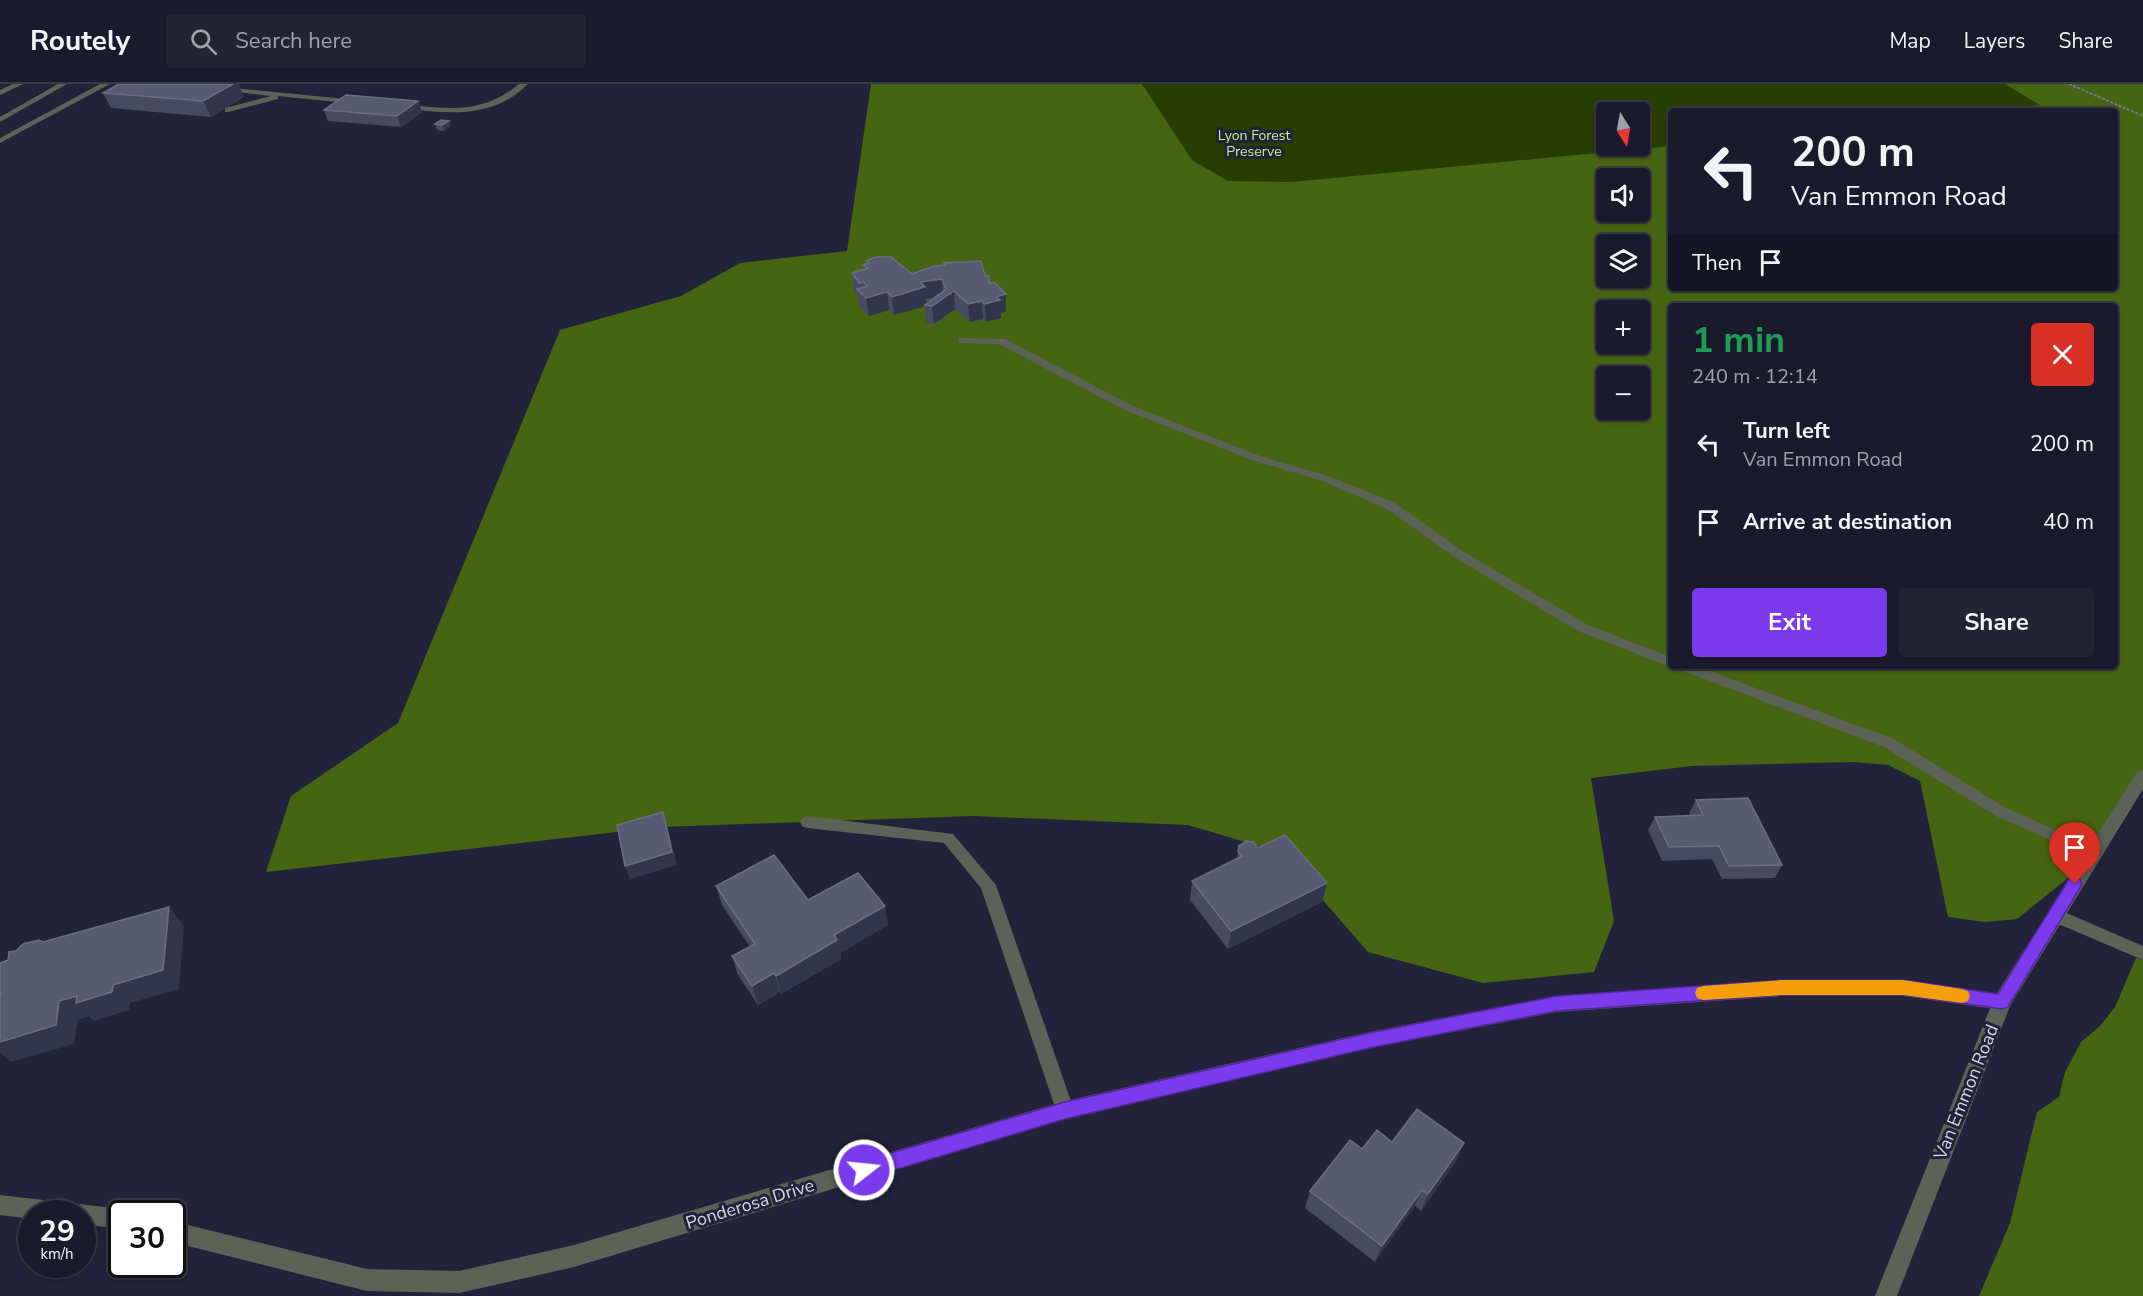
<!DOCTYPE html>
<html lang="en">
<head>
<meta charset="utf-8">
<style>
	body { margin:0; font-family:"Nunito Sans",sans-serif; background:#232334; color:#f1f3f6; height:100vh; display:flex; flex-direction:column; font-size:22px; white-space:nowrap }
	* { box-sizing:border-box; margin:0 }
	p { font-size:20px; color:#9fa1a9 }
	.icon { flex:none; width:33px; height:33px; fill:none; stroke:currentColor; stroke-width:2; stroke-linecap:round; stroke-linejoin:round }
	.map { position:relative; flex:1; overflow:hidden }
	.sheet { position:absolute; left:1668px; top:219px; width:450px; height:366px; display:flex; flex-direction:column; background:#1a1a2c; border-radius:6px; box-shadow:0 2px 4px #0004,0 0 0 2px #383848 }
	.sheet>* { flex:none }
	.banner { position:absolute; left:1668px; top:24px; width:450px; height:183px; border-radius:6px; box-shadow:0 2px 4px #0004,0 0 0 2px #383848; background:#1a1a2c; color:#f1f3f6; overflow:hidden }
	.needle { width:39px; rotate:169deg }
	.tools { position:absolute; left:1596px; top:18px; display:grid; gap:12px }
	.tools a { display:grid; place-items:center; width:54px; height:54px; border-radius:6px; background:#1a1a2c; box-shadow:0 2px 4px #0004,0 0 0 2px #383848; font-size:30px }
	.speed { position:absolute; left:18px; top:1116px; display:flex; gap:12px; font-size:30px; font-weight:700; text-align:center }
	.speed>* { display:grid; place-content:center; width:78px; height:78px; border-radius:50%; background:#1a1a2c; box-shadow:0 2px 4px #0004,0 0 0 2px #383848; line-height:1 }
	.speed small { font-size:15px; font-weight:400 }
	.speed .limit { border:3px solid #111; border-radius:9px; background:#fff; color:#111 }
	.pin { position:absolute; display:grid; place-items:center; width:51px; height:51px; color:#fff; margin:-62px -26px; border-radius:50% 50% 50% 0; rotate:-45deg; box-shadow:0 0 6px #0007 }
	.pin .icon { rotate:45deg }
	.me { position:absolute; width:66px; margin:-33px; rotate:74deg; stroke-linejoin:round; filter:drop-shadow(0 0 4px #0008) }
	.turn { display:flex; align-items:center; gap:21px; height:126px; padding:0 24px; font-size:27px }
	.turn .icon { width:78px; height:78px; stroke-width:2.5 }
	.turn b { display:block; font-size:42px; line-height:51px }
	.then { display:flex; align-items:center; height:57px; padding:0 24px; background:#0003; gap:12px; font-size:22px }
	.round { display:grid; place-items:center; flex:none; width:63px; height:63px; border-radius:6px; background:#232334 }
	.head { display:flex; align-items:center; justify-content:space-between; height:102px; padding:0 24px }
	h1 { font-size:36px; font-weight:700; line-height:45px; color:#1e9e55 }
	.button { display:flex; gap:12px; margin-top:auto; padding:12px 24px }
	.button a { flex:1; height:69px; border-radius:6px; background:#7c3aed; color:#fff; font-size:24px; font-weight:700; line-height:69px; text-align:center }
	.button a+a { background:#232334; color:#f1f3f6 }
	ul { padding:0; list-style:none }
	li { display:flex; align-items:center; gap:18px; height:78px; padding:0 24px }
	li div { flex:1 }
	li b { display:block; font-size:22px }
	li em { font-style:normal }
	header { display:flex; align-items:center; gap:36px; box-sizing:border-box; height:84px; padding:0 30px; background:#1a1a2c; border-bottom:2px solid #383848 }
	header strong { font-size:28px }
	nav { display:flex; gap:33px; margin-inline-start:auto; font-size:21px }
	.search { width:420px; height:54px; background:#232334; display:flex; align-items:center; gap:15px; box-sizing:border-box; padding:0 21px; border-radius:6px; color:#9fa1a9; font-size:22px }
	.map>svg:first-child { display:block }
	.green { fill:#273d02; fill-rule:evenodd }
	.forest { fill:#466512; fill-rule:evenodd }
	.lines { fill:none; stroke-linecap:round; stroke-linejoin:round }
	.path { stroke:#75778b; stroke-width:2; stroke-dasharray:3 1.5; stroke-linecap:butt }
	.service { fill:#5d6257; fill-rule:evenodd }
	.minor { fill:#5d6257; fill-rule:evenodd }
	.tertiary { fill:#5d6257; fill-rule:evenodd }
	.wall { fill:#484a63; fill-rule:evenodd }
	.shaded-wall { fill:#33344d }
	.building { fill:#585a71; stroke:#6b6d83; stroke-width:1.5 }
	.route { fill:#7c3aed; stroke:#51269a; stroke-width:1.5 }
	.slow { fill:#f59e0b }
	.labels { text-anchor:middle; stroke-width:6; stroke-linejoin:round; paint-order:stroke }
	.far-park-label { font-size:14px; fill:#c2f288; stroke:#22233a }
	.near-street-label { font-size:18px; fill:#d4d6e6; stroke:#22233a }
</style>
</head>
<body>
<header>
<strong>Routely</strong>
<div class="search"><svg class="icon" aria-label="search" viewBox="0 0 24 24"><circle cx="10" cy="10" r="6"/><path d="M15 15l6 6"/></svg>Search here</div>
<nav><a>Map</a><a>Layers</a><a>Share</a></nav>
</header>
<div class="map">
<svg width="2143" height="1212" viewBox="0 0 2143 1212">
	<rect width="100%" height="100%" fill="#22233a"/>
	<path class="green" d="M 1116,0 L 2143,0 L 2115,27 L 1671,27 L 1671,71 L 1228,122 ZM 1606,28 L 1640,28 L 1640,62 L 1606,62 Z"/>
	<path class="forest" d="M 871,0 L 1142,0 L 1192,76 L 1228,97 L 1291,98 L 1671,62 L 1671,204 L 2115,204 L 2115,27 L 1989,27 L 2040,21 L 2005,0 L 2143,0 L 2143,696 L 2093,774 L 2017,835 L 1985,838 L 1948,833 L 1920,697 L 1888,681 L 1853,678 L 1692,682 L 1591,694 L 1614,837 L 1594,888 L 1483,899 L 1368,868 L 1282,769 L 1188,741 L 973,732 L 661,743 L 266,788 L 291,712 L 398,639 L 560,246 L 681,212 L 740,179 L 847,167 ZM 1606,94 L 1640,94 L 1640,128 L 1606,128 ZM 1606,160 L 1640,160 L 1640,194 L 1606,194 ZM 1671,222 L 2115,222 L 2115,582 L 1671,582 ZM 1606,226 L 1640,226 L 1640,260 L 1606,260 ZM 1606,292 L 1640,292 L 1640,326 L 1606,326 Z
		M 2136,874 L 2143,876 L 2143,1212 L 1979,1212 L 2010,1139 L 2037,1028 L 2059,1013 L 2065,988 L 2081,958 L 2100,942 L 2115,923 Z"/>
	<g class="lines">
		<path class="path" d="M 2069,0 L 2143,32"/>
		<path class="service" d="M 13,0 L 23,0 L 0,11 L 0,6 Z
			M 58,0 L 67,0 L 0,38 L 0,33 Z
			M 100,0 L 110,0 L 0,59 L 0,54 Z
			M 519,0 L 528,0 C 493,35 447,30 402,24 L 398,22 L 402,20 C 448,25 482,31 519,0 Z
			M 223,3 L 356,16 L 360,18 L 356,20 L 278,12 L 278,15 L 228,28 L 225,28 L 225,24 L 271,12 L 226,7 L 223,7 Z
			M 963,254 L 1005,255 L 1133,322 L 1260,372 L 1331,393 L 1395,419 L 1464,468 L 1588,541 L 1671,573 L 1671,582 L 1673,582 L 1666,581 L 1578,547 L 1456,474 L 1387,425 L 1323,397 L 1252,376 L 1125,326 L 999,260 L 959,259 L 959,255 Z
			M 1676,582 L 1696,582 L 1894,655 L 2006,724 L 2099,765 L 2102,769 L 2099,773 L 2094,775 L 2089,773 L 1996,732 L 1884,663 L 1678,585 Z
			M 807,732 L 953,750 L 996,801 L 1074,1026 L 1071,1032 L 1065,1034 L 1059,1032 L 1056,1026 L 981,804 L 944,759 L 807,744 L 802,742 L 800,738 L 802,734 Z
			M 2055,824 L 2143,862 L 2143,876 L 2049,836 L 2047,831 L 2049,826 Z"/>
		<path class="minor" d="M 1782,896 L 1903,896 L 2002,910 L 2009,912 L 2011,918 L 2009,924 L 2002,926 L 1903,912 L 1782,912 L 1557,928 L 1374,963 L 1065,1035 L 574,1183 L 459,1209 L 367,1207 L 172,1158 L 172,1137 L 367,1185 L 459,1187 L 574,1161 L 1065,1017 L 1374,947 L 1557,912 Z
			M 0,1111 L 122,1125 L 130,1130 L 122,1130 L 122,1145 L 82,1140 L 82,1130 L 32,1130 L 32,1135 L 0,1131 Z"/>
		<path class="tertiary" d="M 2143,686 L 2143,705 L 2010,922 L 1897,1212 L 1875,1212 L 1995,912 L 2137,688 Z"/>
	</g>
	<path class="wall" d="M 103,9 L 244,13 L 211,33 L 111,24 Z
		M 418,17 L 422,28 L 401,43 L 328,37 L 324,26 Z
		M 449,37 L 450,42 L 444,47 L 437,46 L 435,40 Z
		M 867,177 L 912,190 L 945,181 L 944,179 L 985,192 L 1006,227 L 1001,229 L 1001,234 L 986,238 L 983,235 L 970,238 L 955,225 L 934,240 L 926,239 L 925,222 L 894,231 L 889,226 L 869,232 L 859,222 L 858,212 L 854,207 L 852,189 L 864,186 L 863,181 L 868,180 ZM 934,214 L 927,219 L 926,215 Z
		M 1696,716 L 1782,781 L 1775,794 L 1722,795 L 1712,775 L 1662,777 L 1648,746 L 1655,733 L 1691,732 L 1689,729 Z
		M 1239,762 L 1258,764 L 1327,799 L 1322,818 L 1228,865 L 1190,816 L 1192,797 L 1237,775 Z
		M 716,802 L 808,816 L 888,841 L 840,869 L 841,875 L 781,910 L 780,908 L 758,921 L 738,891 L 732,872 L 750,863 L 722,821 Z
		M 1392,1058 L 1464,1059 L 1457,1076 L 1421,1127 L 1415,1122 L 1375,1178 L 1305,1124 L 1310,1107 L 1362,1065 Z"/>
	<path class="shaded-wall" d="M 233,0 L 239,0 L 244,13 L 211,33 L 203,17 Z
		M 418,17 L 422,28 L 401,43 L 397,32 Z
		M 449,37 L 450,42 L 444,47 L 442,41 Z
		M 942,195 L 943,213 L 926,215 L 927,221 L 925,221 L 925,222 L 894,231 L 892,213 L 920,198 Z
		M 954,207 L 955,225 L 934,240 L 932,222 Z
		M 887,208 L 889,226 L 869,232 L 866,214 Z
		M 1006,210 L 1006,227 L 1001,229 L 1001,234 L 986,238 L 985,220 L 996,213 Z
		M 982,217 L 983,235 L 970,238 L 968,220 Z
		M 663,728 L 667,741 L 677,781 L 630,795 L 625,782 Z
		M 1327,799 L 1322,818 L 1228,865 L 1231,847 Z
		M 885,822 L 888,841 L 840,869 L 841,875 L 781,910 L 776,892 L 834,851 Z
		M 169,823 L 184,842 L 179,905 L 130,919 L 129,926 L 94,937 L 89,932 L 78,936 L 74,960 L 11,978 L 0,968 L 0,958 L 59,917 L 113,901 Z
		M 774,889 L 780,908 L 758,921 L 752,902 Z
		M 1464,1059 L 1457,1076 L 1421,1127 L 1428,1110 Z
		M 1422,1106 L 1415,1122 L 1375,1178 L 1382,1162 Z"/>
	<path class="building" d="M 119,0 L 233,0 L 203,17 L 103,9 Z
		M 346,11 L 418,17 L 397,32 L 324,26 Z
		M 441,36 L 449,37 L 442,41 L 435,40 Z
		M 876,173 L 891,173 L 912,190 L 934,182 L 945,181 L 944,179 L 981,177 L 985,192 L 989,192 L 989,199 L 995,199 L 1006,210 L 996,213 L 1000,216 L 985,220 L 982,217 L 968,220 L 954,207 L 932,222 L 925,221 L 946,205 L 942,195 L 920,198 L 925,203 L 892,213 L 887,208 L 866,214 L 857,205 L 867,202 L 864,198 L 859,199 L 852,189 L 868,184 L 863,181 L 869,179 L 867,177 L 870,175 Z
		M 1748,714 L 1782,781 L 1729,782 L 1719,762 L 1669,763 L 1655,733 L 1703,731 L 1696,716 Z
		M 663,728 L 672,768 L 625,782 L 617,741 Z
		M 1285,751 L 1327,799 L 1231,847 L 1192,797 L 1242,772 L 1238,768 L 1239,762 L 1246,757 L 1253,758 L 1258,764 Z
		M 774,771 L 808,816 L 858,789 L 885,822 L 834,851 L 837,856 L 776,892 L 774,889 L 752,902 L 732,872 L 755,860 L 716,802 Z
		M 169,823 L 163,886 L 113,901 L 112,908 L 76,919 L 77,912 L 59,917 L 56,941 L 0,958 L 0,913 L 1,908 L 0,908 L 0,879 L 8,876 L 9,868 L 16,867 L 23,860 L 39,856 L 43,858 Z
		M 1417,1025 L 1464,1059 L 1428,1110 L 1422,1106 L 1382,1162 L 1310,1107 L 1350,1056 L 1362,1065 L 1377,1046 L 1392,1058 Z"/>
	<path class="route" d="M 2075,793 L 2080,795 L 2082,800 L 2080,804 L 2008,923 L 2002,925 L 1903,911 L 1782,911 L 1557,927 L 1374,963 L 1065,1035 L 864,1095 L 857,1092 L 855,1086 L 857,1080 L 864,1077 L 1065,1018 L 1374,948 L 1557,912 L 1782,896 L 1903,896 L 1998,910 L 2069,795 Z"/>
	<path class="slow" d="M 1782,896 L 1903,896 L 1962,905 L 1968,907 L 1970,912 L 1968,917 L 1962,919 L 1903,911 L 1782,911 L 1703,916 L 1697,914 L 1695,909 L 1697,904 L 1703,902 Z"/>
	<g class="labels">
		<g class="far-park-label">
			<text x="1254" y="56">Lyon Forest<tspan x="1254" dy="16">Preserve</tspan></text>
		</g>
		<g class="near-street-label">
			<text transform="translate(1966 1008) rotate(-68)" y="6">Van Emmon Road</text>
			<text transform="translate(750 1120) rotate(-17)" y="6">Ponderosa Drive</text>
		</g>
	</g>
</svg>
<div class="tools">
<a><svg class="needle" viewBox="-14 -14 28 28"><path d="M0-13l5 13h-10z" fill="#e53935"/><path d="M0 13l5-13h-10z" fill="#9fa1a9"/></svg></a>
<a><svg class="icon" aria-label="sound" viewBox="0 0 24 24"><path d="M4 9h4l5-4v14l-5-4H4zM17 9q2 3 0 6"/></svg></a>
<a><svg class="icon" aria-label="layers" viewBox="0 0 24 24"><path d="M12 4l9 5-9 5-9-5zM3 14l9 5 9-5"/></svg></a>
<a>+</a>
<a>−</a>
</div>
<div class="speed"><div>29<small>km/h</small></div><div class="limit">30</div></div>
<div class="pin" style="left:2075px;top:800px;background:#d93025"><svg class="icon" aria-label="arrive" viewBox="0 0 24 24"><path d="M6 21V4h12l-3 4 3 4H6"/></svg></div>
<svg class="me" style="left:864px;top:1086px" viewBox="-20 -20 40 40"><circle r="17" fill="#7c3aed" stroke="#fff" stroke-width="3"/><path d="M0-11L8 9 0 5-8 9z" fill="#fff"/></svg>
<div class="banner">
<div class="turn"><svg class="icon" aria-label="left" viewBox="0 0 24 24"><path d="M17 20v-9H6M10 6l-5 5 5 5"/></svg><div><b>200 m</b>Van Emmon Road</div></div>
<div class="then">Then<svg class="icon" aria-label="arrive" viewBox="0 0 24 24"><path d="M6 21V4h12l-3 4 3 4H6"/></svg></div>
</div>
<section class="sheet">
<div class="head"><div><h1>1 min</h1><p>240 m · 12:14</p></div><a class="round" style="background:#d93025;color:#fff"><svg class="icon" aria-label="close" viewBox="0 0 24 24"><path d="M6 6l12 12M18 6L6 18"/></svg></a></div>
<ul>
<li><svg class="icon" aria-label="left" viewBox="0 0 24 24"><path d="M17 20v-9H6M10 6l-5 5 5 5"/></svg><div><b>Turn left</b><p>Van Emmon Road</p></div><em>200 m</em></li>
<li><svg class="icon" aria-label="arrive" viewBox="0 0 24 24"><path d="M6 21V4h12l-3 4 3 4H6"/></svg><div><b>Arrive at destination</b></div><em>40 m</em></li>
</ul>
<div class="button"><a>Exit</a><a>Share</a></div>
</section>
</div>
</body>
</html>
